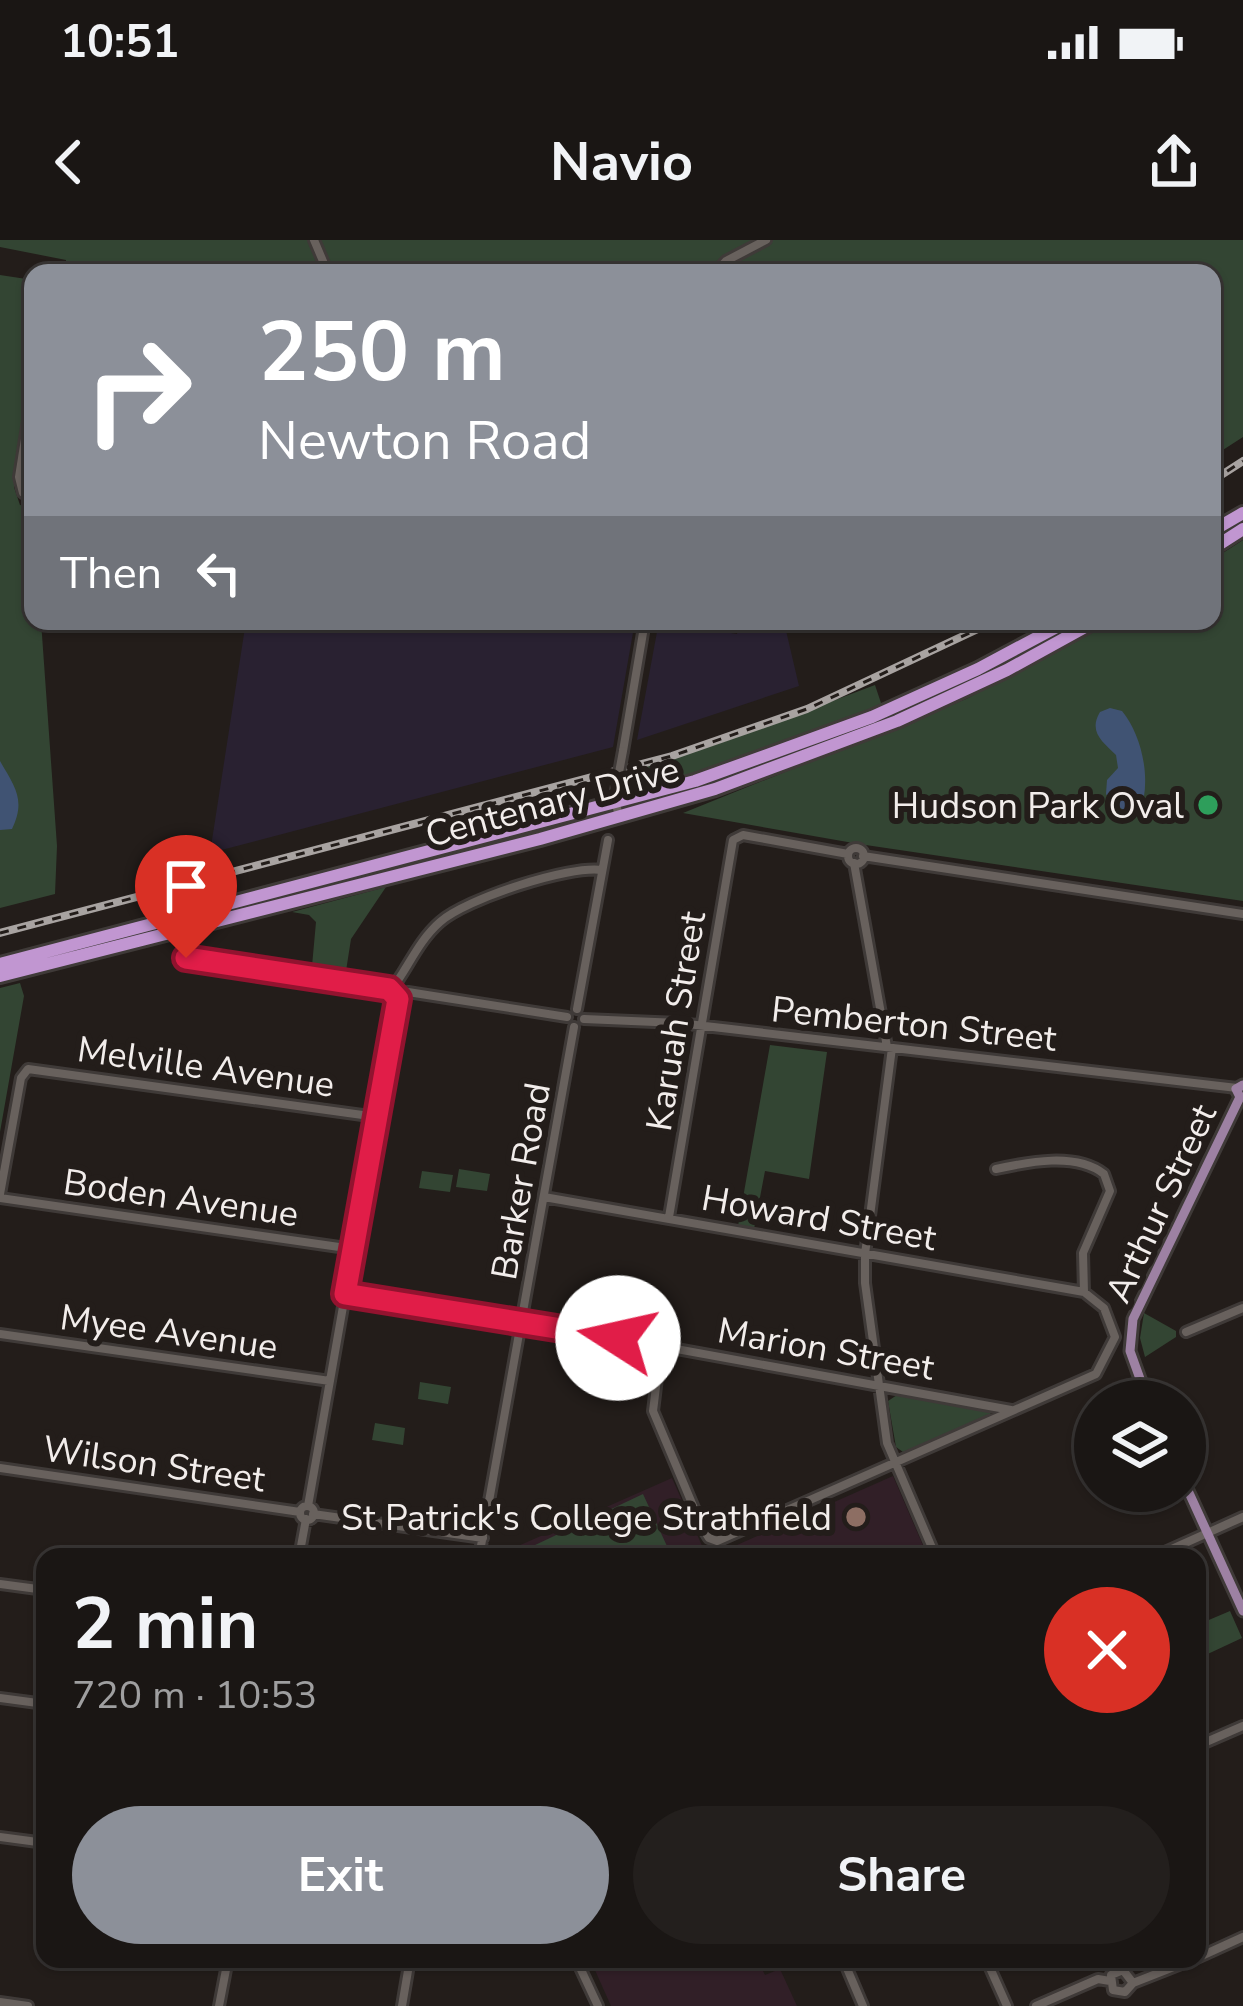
<!DOCTYPE html>
<html lang="en">
<head>
<meta charset="utf-8">
<style>
	body { margin:0; font-family:"Nunito Sans",sans-serif; background:#231f1d; color:#f1f3f6; height:100vh; display:flex; flex-direction:column; font-size:45px; white-space:nowrap }
	* { box-sizing:border-box; margin:0 }
	p { font-size:39px; color:#9f9fa0 }
	.icon { flex:none; width:66px; height:66px; fill:none; stroke:currentColor; stroke-width:2; stroke-linecap:round; stroke-linejoin:round }
	.map { position:relative; flex:1; overflow:hidden }
	.details { position:absolute; left:36px; top:1308px; width:1170px; height:420px; display:flex; flex-direction:column; background:#1a1614; border-radius:24px; box-shadow:0 3px 9px #0004,0 0 0 3px #383534 }
	.details>* { flex:none }
	.hud { position:absolute; left:24px; top:24px; width:1197px; height:366px; border-radius:24px; box-shadow:0 3px 9px #0004,0 0 0 3px #383534; background:#8c9099; color:#fff; overflow:hidden }
	.fabs { position:absolute; left:1074px; top:1140px; display:grid; gap:24px }
	.fabs a { display:grid; place-items:center; width:132px; height:132px; border-radius:50%; background:#1a1614; box-shadow:0 3px 9px #0004,0 0 0 3px #383534; font-size:60px }
	.pin { position:absolute; display:grid; place-items:center; width:102px; height:102px; color:#fff; margin:-123px -51px; border-radius:50% 50% 50% 0; rotate:-45deg; box-shadow:0 0 12px #0007 }
	.pin .icon { rotate:45deg }
	.me { position:absolute; width:132px; margin:-66px; rotate:280deg; stroke-linejoin:round; filter:drop-shadow(0 0 9px #0008) }
	.turn { display:flex; align-items:center; gap:42px; height:252px; padding:0 36px; font-size:54px }
	.turn .icon { width:156px; height:156px; stroke-width:2.5 }
	.turn b { display:block; font-size:84px; line-height:102px }
	.then { display:flex; align-items:center; height:114px; padding:0 36px; background:#0003; gap:24px; font-size:45px }
	.round { display:grid; place-items:center; flex:none; width:126px; height:126px; border-radius:63px; background:#231f1d }
	.summary { display:flex; align-items:center; justify-content:space-between; height:204px; padding:0 36px }
	h1 { font-size:72px; font-weight:700; line-height:90px }
	.button { display:flex; gap:24px; margin-top:auto; padding:24px 36px }
	.button a { flex:1; height:138px; border-radius:72px; background:#8c9099; color:#fff; font-size:48px; font-weight:700; line-height:138px; text-align:center }
	.button a+a { background:#231f1d; color:#f1f3f6 }
	.status { display:flex; justify-content:space-between; align-items:center; height:84px; padding:0 60px; background:#1a1614; direction:ltr }
	.status svg { height:33px; fill:currentColor }
	header { display:flex; justify-content:space-between; align-items:center; height:156px; padding:0 36px; background:#1a1614; font-size:54px; font-weight:700 }
	.map>svg:first-child { display:block }
	.industrial { fill:#292131 }
	.education { fill:#311f27 }
	.green { fill:#334533 }
	.water { fill:#405373 }
	.lines { fill:none; stroke-linecap:round; stroke-linejoin:round }
	.minor-casing { stroke:#3f3a38; stroke-width:14 }
	.major-casing { stroke:#3f3a38; stroke-width:15 }
	.highway-casing { stroke:#3f3a38; stroke-width:18 }
	.minor { stroke:#68615d; stroke-width:8 }
	.major { stroke:#9d81a3; stroke-width:9 }
	.highway { stroke:#c196d1; stroke-width:12 }
	.rail-casing { stroke:#a8a3a1; stroke-width:8 }
	.rail { stroke:#231d1a; stroke-width:3; stroke-dasharray:9; stroke-linecap:butt }
	.minor-bridge-casing { stroke:#3f3a38; stroke-width:14; stroke-linecap:butt }
	.minor-bridge { stroke:#68615d; stroke-width:8 }
	.route-casing { stroke:#92132f; stroke-width:30 }
	.route { stroke:#e11d48; stroke-width:21 }
	.leisure-dot { fill:#2e9e5b; stroke:#231d1a; stroke-width:4.5 }
	.education-dot { fill:#8d6e63; stroke:#231d1a; stroke-width:4.5 }
	.labels { text-anchor:middle; stroke-width:12; stroke-linejoin:round; paint-order:stroke }
	.street-label { font-size:36px; fill:#f2edeb; stroke:#231d1a }
	.poi-label { font-size:36px; fill:#f2edeb; stroke:#231d1a; text-anchor:end }
</style>
</head>
<body>
<div class="status"><b>10:51</b><svg viewBox="0 0 49 12"><path d="M0 12V9h3v3zM5 12V6h3v6zM10 12V3h3v9zM15 12V0h3v12zM26 1h20v11H26zM47 4h2v5h-2z"/></svg></div>
<header><svg class="icon" aria-label="back" viewBox="0 0 24 24"><path d="M15 5l-7 7 7 7"/></svg>Navio<svg class="icon" aria-label="share" viewBox="0 0 24 24"><path d="M12 15V3M7 8l5-5 5 5M5 13v7h14v-7"/></svg></header>
<div class="map">
<svg width="1243" height="1766" viewBox="0 0 1243 1766">
	<rect width="100%" height="100%" fill="#231d1a"/>
	<path class="industrial" d="M 246,381 L 635,381 L 613,507 L 210,613 Z
		M 659,381 L 737,394 L 740,381 L 784,382 L 799,446 L 637,500 Z"/>
	<path class="education" d="M 893,1236 L 928,1317 L 710,1317 Z
		M 672,1238 L 707,1317 L 493,1317 Z
		M 590,1719 L 757,1719 L 765,1735 L 780,1729 L 797,1766 L 611,1766 Z"/>
	<path class="green" d="M 0,0 L 1243,0 L 1243,197 L 1212,217 L 1212,33 L 65,33 L 66,20 L 0,7 Z
		M 0,35 L 33,40 L 33,130 L 14,247 L 20,265 L 33,267 L 33,381 L 41,381 L 57,606 L 55,654 L 0,668 Z
		M 1243,300 L 1243,661 L 859,604 L 683,573 L 966,459 L 1112,381 L 1212,381 L 1212,320 Z
		M 875,445 L 882,466 C 799,500 716,532 629,551 L 628,532 L 715,505 Z
		M 386,647 L 351,699 L 346,731 L 312,726 L 316,682 L 309,675 L 292,672 Z
		M 20,743 L 24,756 L 0,892 L 0,748 Z
		M 770,805 L 827,812 L 809,939 L 765,931 L 754,989 L 738,986 Z
		M 459,929 L 490,934 L 487,951 L 456,947 Z
		M 422,931 L 453,935 L 450,952 L 419,948 Z
		M 1144,1073 L 1176,1091 L 1176,1097 L 1145,1117 L 1140,1098 Z
		M 420,1142 L 451,1147 L 448,1164 L 418,1159 Z
		M 903,1151 L 991,1169 L 992,1171 L 989,1176 L 903,1212 L 896,1207 L 888,1161 Z
		M 375,1183 L 405,1188 L 403,1205 L 372,1200 Z
		M 643,1254 L 672,1317 L 538,1317 L 533,1306 Z
		M 1230,1371 L 1242,1398 L 1197,1419 L 1197,1385 Z"/>
	<path class="water" d="M 1110,468 L 1122,471 C 1142,495 1152,541 1140,571 L 1133,574 L 1114,565 L 1106,554 L 1107,540 L 1118,528 L 1116,515 C 1103,502 1088,492 1100,472 Z
		M 0,521 C 15,547 26,560 12,589 L 0,590 Z"/>
	<g class="lines">
		<defs>
			<path id="minor" d="M 314,0 L 328,33
				M 715,33 L 726,21 L 766,0
				M 33,149 L 19,237 L 23,253 L 33,258
				M 623,511 L 645,381
				M 618,538 L 615,558 L 619,578
				M848 616a8 8 0 1 1 16 0a8 8 0 1 1-16 0Z
				M 863,616 L 1243,674
				M 854,623 L 887,807
				M 186,718 L 391,750
				M 391,750 C 407,730 418,701 440,682 C 466,659 569,625 602,630
				M 408,752 L 567,777
				M 577,769 L 608,600
				M 584,779 L 679,783 L 1237,848
				M 892,808 L 865,1014 L 865,1043 L 887,1203 L 936,1317
				M 996,929 C 1028,922 1076,912 1104,934 L 1110,951 L 1083,1013 L 1084,1052
				M 0,954 L 21,838 L 28,829 L 377,877
				M 544,957 L 1084,1052 L 1104,1068 L 1115,1097 L 1096,1134 L 717,1301 L 709,1298 L 702,1287 L 653,1171 L 661,1106
				M 0,958 L 353,1009
				M 669,977 L 733,600 L 743,595 L 848,614
				M 345,1054 L 512,1079 L 1011,1170
				M 1186,1092 L 1243,1068
				M 0,1094 L 330,1141
				M 0,1228 L 300,1272
				M 308,1266 L 397,759
				M300 1273a7 7 0 1 1 14 0a7 7 0 1 1-14 0Z
				M 313,1274 L 483,1298
				M 299,1317 L 306,1279
				M 479,1317 L 574,787
				M 1154,1317 L 1243,1277
				M 0,1344 L 45,1350
				M 0,1458 L 45,1464
				M 1197,1506 L 1243,1486
				M 0,1597 L 45,1603
				M 1197,1718 L 1243,1697
				M 576,1719 L 598,1766
				M 843,1719 L 863,1766
				M 986,1719 L 1007,1766
				M 1133,1743 L 1123,1730 L 1111,1735 L 1113,1750 L 1125,1752 L 1133,1743 L 1194,1719
				M 0,1762 L 28,1766
				M 219,1766 L 228,1719
				M 402,1766 L 410,1719
				M 1036,1766 L 1098,1739 L 1110,1741"/>
			<path id="major" d="M 1240,857 L 1236,849 L 1243,845
				M 1148,1161 L 1130,1111 L 1133,1079 L 1240,857
				M 1185,1244 L 1243,1371"/>
			<path id="highway" d="M 1212,291 L 1243,273
				M 1212,309 L 1243,289
				M 0,724 L 695,541 L 872,477 L 978,429 L 1068,381
				M 0,736 L 540,599 L 715,549 L 897,481 L 1007,430 L 1096,381"/>
		</defs>
		<use href="#minor" class="minor-casing"/>
		<use href="#major" class="major-casing"/>
		<use href="#highway" class="highway-casing"/>
		<use href="#minor" class="minor"/>
		<use href="#major" class="major"/>
		<use href="#highway" class="highway"/>
		<defs>
			<path id="rail" d="M 1212,241 L 1243,221
				M 0,693 L 672,516 L 807,469 L 995,381"/>
		</defs>
		<use href="#rail" class="rail-casing"/>
		<use href="#rail" class="rail"/>
		<defs>
			<path id="minor-bridge" d="M 618,538 L 623,511"/>
		</defs>
		<use href="#minor-bridge" class="minor-bridge-casing"/>
		<use href="#minor-bridge" class="minor-bridge"/>
	</g>
	<g class="lines">
		<defs>
			<path id="route" d="M 186,718 L 389,749 L 398,759 L 345,1054 L 618,1098"/>
		</defs>
		<use href="#route" class="route-casing"/>
		<use href="#route" class="route"/>
	</g>
	<circle class="leisure-dot" cx="1208" cy="565" r="12"/>
	<circle class="education-dot" cx="856" cy="1277" r="12"/>
	<g class="labels">
		<g class="street-label">
			<text transform="translate(552 561) rotate(-15)" y="13">Centenary Drive</text>
			<text transform="translate(675 781) rotate(-81)" y="13">Karuah Street</text>
			<text transform="translate(914 783) rotate(6)" y="13">Pemberton Street</text>
			<text transform="translate(206 826) rotate(8)" y="13">Melville Avenue</text>
			<text transform="translate(520 941) rotate(-80)" y="13">Barker Road</text>
			<text transform="translate(181 957) rotate(8)" y="13">Boden Avenue</text>
			<text transform="translate(1160 963) rotate(-65)" y="13">Arthur Street</text>
			<text transform="translate(819 977) rotate(10)" y="13">Howard Street</text>
			<text transform="translate(169 1091) rotate(8)" y="13">Myee Avenue</text>
			<text transform="translate(826 1108) rotate(10)" y="13">Marion Street</text>
			<text transform="translate(154 1223) rotate(8)" y="13">Wilson Street</text>
		</g>
		<g class="poi-label">
			<text x="1184" y="578">Hudson Park Oval</text>
			<text x="832" y="1290">St Patrick's College Strathfield</text>
		</g>
	</g>
</svg>
<div class="fabs">
<a><svg class="icon" aria-label="layers" viewBox="0 0 24 24"><path d="M12 4l9 5-9 5-9-5zM3 14l9 5 9-5"/></svg></a>
</div>
<div class="pin" style="left:186px;top:718px;background:#d93025"><svg class="icon" aria-label="arrive" viewBox="0 0 24 24"><path d="M6 21V4h12l-3 4 3 4H6"/></svg></div>
<svg class="me" style="left:618px;top:1098px" viewBox="-20 -20 40 40"><circle r="19" fill="#fff"/><path d="M0-13L10 11 0 6-10 11z" fill="#e11d48"/></svg>
<div class="hud">
<div class="turn"><svg class="icon" aria-label="right" viewBox="0 0 24 24"><path d="M7 20v-9h11M14 6l5 5-5 5"/></svg><div><b>250 m</b>Newton Road</div></div>
<div class="then">Then<svg class="icon" aria-label="left" viewBox="0 0 24 24"><path d="M17 20v-9H6M10 6l-5 5 5 5"/></svg></div>
</div>
<section class="details">
<div class="summary"><div><h1>2 min</h1><p>720 m · 10:53</p></div><a class="round" style="background:#d93025;color:#fff"><svg class="icon" aria-label="close" viewBox="0 0 24 24"><path d="M6 6l12 12M18 6L6 18"/></svg></a></div>
<div class="button"><a>Exit</a><a>Share</a></div>
</section>
</div>
</body>
</html>
